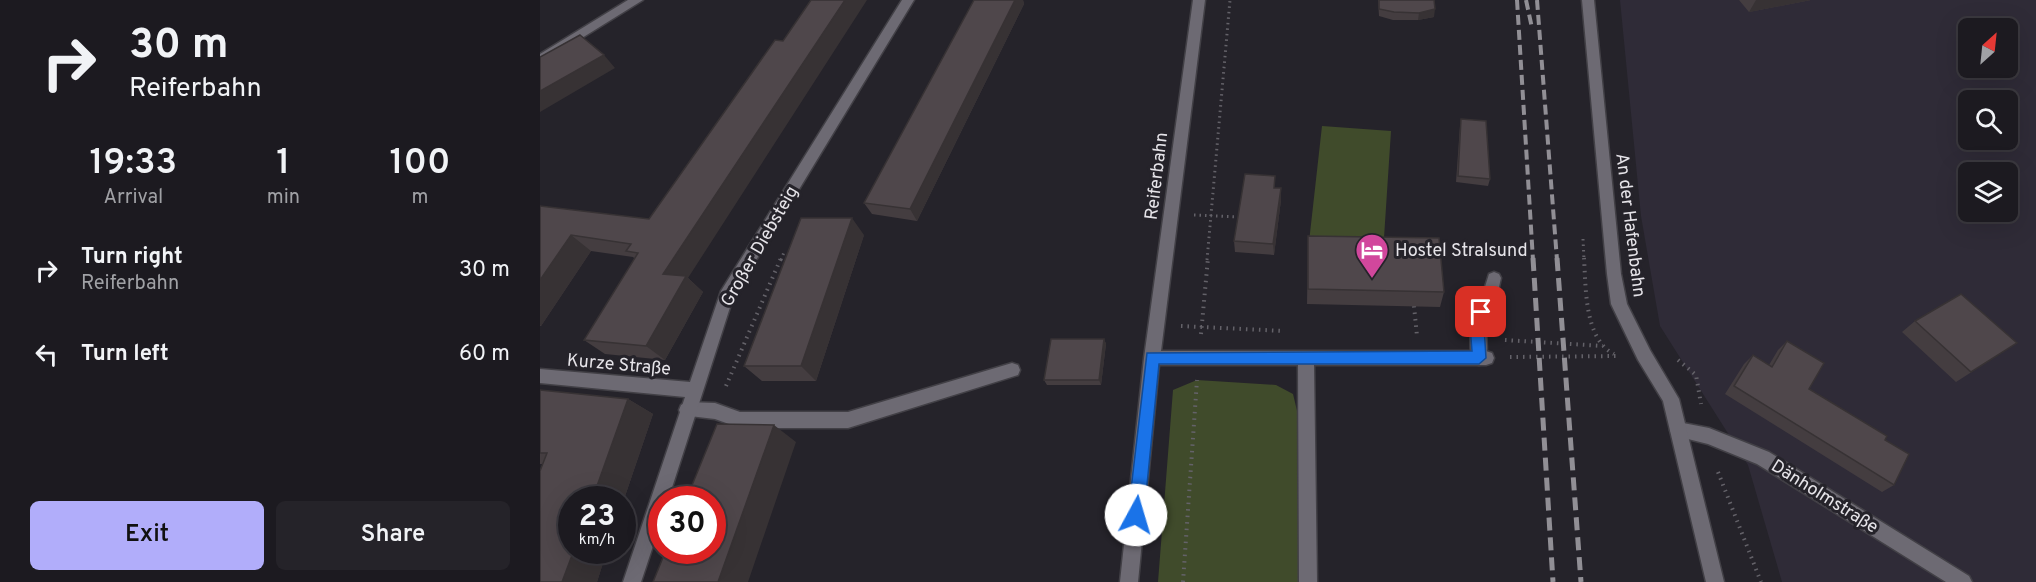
<!DOCTYPE html>
<html lang="en">
<head>
<meta charset="utf-8">
<style>
	body { margin:0; font-family:Overpass,sans-serif; background:#252329; color:#f1f3f6; height:100vh; display:flex; flex-direction:column; font-size:22px; white-space:nowrap }
	* { box-sizing:border-box; margin:0 }
	p { font-size:20px; color:#a0a1a5 }
	.icon { flex:none; width:33px; height:33px; fill:none; stroke:currentColor; stroke-width:2; stroke-linecap:round; stroke-linejoin:round }
	.map { position:relative; flex:1; overflow:hidden }
	.panel { display:flex; flex-direction:column; background:#1c1a20; width:540px }
	.panel>* { flex:none }
	.hud { background:#1c1a20; color:#f1f3f6; overflow:hidden }
	.needle { width:39px; rotate:27deg }
	.buttons { position:absolute; left:1418px; top:18px; display:grid; gap:12px }
	.buttons a { display:grid; place-items:center; width:60px; height:60px; border-radius:9px; background:#1c1a20; box-shadow:0 6px 24px #0002,0 0 0 2px #3a383e; font-size:30px }
	.speed { position:absolute; left:18px; top:486px; display:flex; gap:12px; font-size:30px; font-weight:700; text-align:center }
	.speed>* { display:grid; place-content:center; width:78px; height:78px; border-radius:50%; background:#1c1a20; box-shadow:0 6px 24px #0002,0 0 0 2px #3a383e; line-height:1 }
	.speed small { font-size:15px; font-weight:400 }
	.speed .limit { border:9px solid #d22; background:#fff; color:#111 }
	.pin { position:absolute; display:grid; place-items:center; width:51px; height:51px; color:#fff; margin:-26px; border-radius:12px; box-shadow:0 3px 9px #0006 }
	.me { position:absolute; width:66px; margin:-33px; rotate:6deg; stroke-linejoin:round; filter:drop-shadow(0 0 4px #0008) }
	.turn { display:flex; align-items:center; gap:21px; height:126px; padding:0 30px; font-size:27px }
	.turn .icon { width:78px; height:78px; stroke-width:2.5 }
	.turn b { display:block; font-size:42px; line-height:51px }
	.eta { display:flex; justify-content:space-evenly; align-items:center; height:102px; text-align:center }
	.eta b { font-size:36px; font-weight:600; line-height:42px }
	.button { display:flex; gap:12px; margin-top:auto; padding:12px 30px }
	.button a { flex:1; height:69px; border-radius:9px; background:#b1adfa; color:#111; font-size:24px; font-weight:600; line-height:69px; text-align:center }
	.button a+a { background:#252329; color:#f1f3f6 }
	ul { padding:0; list-style:none }
	li { display:flex; align-items:center; gap:18px; height:84px; padding:0 30px }
	li div { flex:1 }
	li b { display:block; font-size:22px }
	li em { font-style:normal }
	main { display:flex; flex:1; min-height:0 }
	.map>svg:first-child { display:block }
	.built { fill:#2f2b37; fill-rule:evenodd }
	.green { fill:#404b2b }
	.lines { fill:none; stroke-linecap:round; stroke-linejoin:round }
	.lane-casing { stroke:#424046; stroke-width:3 }
	.street-casing { stroke:#424046; stroke-width:3 }
	.path-far1 { stroke:#646269; stroke-width:3; stroke-dasharray:1.5 4; stroke-linecap:butt }
	.path { stroke:#646269; stroke-width:4; stroke-dasharray:1.5 5; stroke-linecap:butt }
	.lane { fill:#6d6a73; fill-rule:evenodd }
	.street { fill:#6d6a73; fill-rule:evenodd }
	.rail-far1 { stroke:#918f95; stroke-width:4; stroke-dasharray:10 5; stroke-linecap:butt }
	.rail { stroke:#918f95; stroke-width:5; stroke-dasharray:13 7; stroke-linecap:butt }
	.wall { fill:#443d40 }
	.shaded-wall { fill:#373234 }
	.building { fill:#4f474b; stroke:#373234; stroke-width:1.5 }
	.route { fill:#1a73e8; stroke:#114b97; stroke-width:1.5 }
	.labels { text-anchor:middle; stroke-width:6; stroke-linejoin:round; paint-order:stroke }
	.street-label { font-size:18px; fill:#e6e4e9; stroke:#25232a }
	.poi-label { font-size:18px; fill:#e6e4e9; stroke:#25232a; text-anchor:start }
</style>
</head>
<body>
<main>
<section class="panel">
<div class="hud">
<div class="turn"><svg class="icon" aria-label="right" viewBox="0 0 24 24"><path d="M7 20v-9h11M14 6l5 5-5 5"/></svg><div><b>30 m</b>Reiferbahn</div></div>
</div>
<div class="eta">
<div><b>19:33</b><p>Arrival</p></div>
<div><b>1</b><p>min</p></div>
<div><b>100</b><p>m</p></div>
</div>
<ul>
<li><svg class="icon" aria-label="right" viewBox="0 0 24 24"><path d="M7 20v-9h11M14 6l5 5-5 5"/></svg><div><b>Turn right</b><p>Reiferbahn</p></div><em>30 m</em></li>
<li><svg class="icon" aria-label="left" viewBox="0 0 24 24"><path d="M17 20v-9H6M10 6l-5 5 5 5"/></svg><div><b>Turn left</b></div><em>60 m</em></li>
</ul>
<div class="button"><a>Exit</a><a>Share</a></div>
</section>
<div class="map">
<svg width="1496" height="582" viewBox="0 0 1496 582">
	<rect width="100%" height="100%" fill="#25232a"/>
	<path class="built" d="M 1080,0 L 1496,0 L 1496,582 L 1242,582 L 1208,465 L 1120,326 L 1101,216 ZM 1428,28 L 1467,28 L 1467,68 L 1428,68 ZM 1428,100 L 1467,100 L 1467,140 L 1428,140 ZM 1428,172 L 1467,172 L 1467,212 L 1428,212 Z"/>
	<path class="green" d="M 782,126 L 851,131 L 843,253 L 768,251 Z
		M 657,380 L 736,385 L 753,394 L 759,419 L 760,582 L 618,582 L 633,390 Z"/>
	<g class="lines">
		<defs>
			<path id="lane" d="M 954,272 L 959,274 L 961,278 L 955,305 L 946,321 L 947,358 L 945,363 L 939,365 L 933,363 L 931,358 L 930,320 L 940,303 L 949,274 Z
				M 472,363 L 478,365 L 480,370 L 478,375 L 308,428 L 200,428 L 175,419 L 141,415 L 139,410 L 141,405 L 147,402 L 175,403 L 200,412 L 308,412 Z
				M 1138,422 L 1169,428 L 1229,452 L 1429,576 L 1432,582 L 1406,582 L 1217,464 L 1168,444 L 1132,435 L 1130,430 L 1132,425 Z"/>
			<path id="street" d="M 88,0 L 103,0 L 0,64 L 0,54 Z
				M 362,0 L 374,0 L 193,298 L 128,500 L 122,500 L 122,519 L 101,582 L 83,582 L 145,397 L 0,383 L 0,369 L 150,382 L 181,291 Z
				M 653,0 L 665,0 L 621,351 L 946,351 L 952,353 L 954,358 L 952,363 L 946,365 L 774,365 L 777,582 L 759,582 L 758,365 L 619,365 L 598,582 L 580,582 L 604,358 Z
				M 1042,0 L 1054,0 L 1081,274 L 1087,304 L 1110,350 L 1139,399 L 1184,582 L 1166,582 L 1123,401 L 1098,360 L 1071,304 L 1067,274 Z"/>
		</defs>
		<use href="#lane" class="lane-casing"/>
		<use href="#street" class="street-casing"/>
		<path class="path-far1" d="M 654,215 L 701,217
			M 1043,239 L 1044,260
			M 241,260 L 244,252
			M 667,260 L 690,0"/>
		<path class="path" d="M 1044,258 C 1046,287 1044,339 1074,354
			M 874,306 L 877,336
			M 641,326 L 744,331
			M 661,334 L 668,258
			M 965,340 L 1063,346
			M 970,357 L 1077,356
			M 1138,360 L 1156,375 L 1161,404
			M 186,386 L 241,258
			M 1178,472 L 1221,582
			M 643,582 L 657,380"/>
		<use href="#lane" class="lane"/>
		<use href="#street" class="street"/>
		<path class="rail-far1" d="M 977,0 L 993,260
			M 986,0 L 992,28
			M 997,0 L 1017,260"/>
		<path class="rail" d="M 993,258 L 1013,582
			M 1017,258 L 1041,582"/>
	</g>
	<path class="wall" d="M 434,0 L 483,0 L 484,4 L 377,221 L 332,214 L 324,203 Z
		M 838,0 L 894,0 L 894,17 L 878,20 L 853,20 L 839,16 Z
		M 1199,0 L 1271,0 L 1209,12 Z
		M 921,119 L 950,179 L 948,186 L 916,182 L 920,126 Z
		M 735,188 L 741,200 L 734,255 L 695,252 L 694,241 Z
		M 0,206 L 109,219 L 148,278 L 163,292 L 125,360 L 65,354 L 44,340 L 95,259 L 93,257 L 51,251 L 1,326 L 0,326 Z
		M 324,235 L 276,381 L 222,381 L 204,366 Z
		M 768,236 L 904,292 L 900,307 L 767,304 Z
		M 1375,321 L 1477,343 L 1416,382 L 1362,332 Z
		M 564,339 L 566,344 L 561,385 L 507,385 L 504,380 Z
		M 1247,341 L 1269,389 L 1345,440 L 1354,485 L 1342,492 L 1185,394 L 1204,364 L 1213,355 L 1229,365 L 1238,350 Z
		M 0,390 L 88,399 L 113,414 L 82,505 L 82,500 L 32,550 L 67,550 L 57,582 L 0,582 L 3,464 L 0,464 Z"/>
	<path class="shaded-wall" d="M 305,0 L 327,0 L 148,278 L 163,292 L 125,360 L 106,346 L 123,274 Z
		M 475,0 L 483,0 L 484,4 L 377,221 L 370,209 Z
		M 1216,0 L 1271,0 L 1209,12 Z
		M 895,9 L 894,17 L 878,20 L 879,13 Z
		M 64,55 L 75,68 L 0,112 L 0,91 Z
		M 741,188 L 741,200 L 734,255 L 733,244 Z
		M 312,218 L 324,235 L 276,381 L 261,366 Z
		M 31,235 L 51,251 L 1,326 L 0,325 L 0,280 Z
		M 564,339 L 566,344 L 561,385 L 559,380 Z
		M 88,399 L 113,414 L 82,505 L 82,500 L 52,500 Z
		M 234,425 L 256,442 L 208,582 L 178,582 Z
		M 34,550 L 67,550 L 57,582 L 22,582 Z"/>
	<path class="building" d="M 271,0 L 305,0 L 123,274 L 146,276 L 106,346 L 44,340 L 98,253 L 86,251 L 91,244 L 31,235 L 0,280 L 0,206 L 109,219 L 235,40 L 243,41 Z
		M 434,0 L 475,0 L 370,209 L 324,203 Z
		M 839,0 L 894,0 L 895,9 L 879,13 L 854,12 L 839,9 Z
		M 40,35 L 64,55 L 0,91 L 0,57 Z
		M 921,119 L 946,121 L 950,179 L 918,176 Z
		M 705,174 L 735,176 L 734,188 L 741,188 L 733,244 L 694,241 Z
		M 261,218 L 312,218 L 261,366 L 204,366 Z
		M 768,236 L 899,238 L 904,292 L 768,289 Z
		M 1421,294 L 1477,343 L 1431,372 L 1375,321 Z
		M 511,339 L 564,339 L 559,380 L 504,380 Z
		M 1247,341 L 1284,363 L 1269,389 L 1347,436 L 1345,440 L 1369,454 L 1354,485 L 1194,386 L 1213,355 L 1232,367 Z
		M 0,390 L 88,399 L 52,500 L 32,500 L 32,550 L 34,550 L 22,582 L 0,582 L 0,471 L 7,453 L 0,453 Z
		M 177,424 L 234,425 L 178,582 L 113,582 L 126,550 L 172,550 L 172,500 L 146,500 Z"/>
	<path class="route" d="M 941,306 L 948,312 L 944,326 L 946,358 L 939,364 L 619,364 L 604,515 L 602,520 L 596,523 L 591,520 L 588,515 L 607,353 L 932,351 L 930,326 L 936,308 Z"/>
	<defs>
		<symbol id="hotel-pin" viewBox="-11 -11 22 30"><path d="M0 17L-7.5 6A9.5 9.5 0 1 1 7.5 6Z" fill="#d1479c" stroke="#25232a"/><path d="M-6-4.5h1.5V1H6V5H4.5V3h-9V5H-6ZM-4 0a1.8 1.8 0 1 1 3.6 0ZM.5 0V-2.5h3Q6-2.5 6 0Z" fill="#fff"/></symbol>
	</defs>
	<g fill-rule="evenodd">
		<use href="#hotel-pin" x="813" y="231" width="38" height="52"/>
	</g>
	<g class="labels">
		<g class="street-label">
			<text transform="translate(616 176) rotate(-83)" y="6">Reiferbahn</text>
			<text transform="translate(1091 225) rotate(83)" y="6">An der Hafenbahn</text>
			<text transform="translate(219 246) rotate(-60)" y="6">Großer Diebsteig</text>
			<text transform="translate(79 364) rotate(5)" y="6">Kurze Straße</text>
			<text transform="translate(1285 496) rotate(32)" y="6">Dänholmstraße</text>
		</g>
		<g class="poi-label">
			<text x="855" y="256">Hostel Stralsund</text>
		</g>
	</g>
</svg>
<div class="buttons">
<a><svg class="needle" viewBox="-14 -14 28 28"><path d="M0-13l5 13h-10z" fill="#e53935"/><path d="M0 13l5-13h-10z" fill="#a0a1a5"/></svg></a>
<a><svg class="icon" aria-label="search" viewBox="0 0 24 24"><circle cx="10" cy="10" r="6"/><path d="M15 15l6 6"/></svg></a>
<a><svg class="icon" aria-label="layers" viewBox="0 0 24 24"><path d="M12 4l9 5-9 5-9-5zM3 14l9 5 9-5"/></svg></a>
</div>
<div class="speed"><div>23<small>km/h</small></div><div class="limit">30</div></div>
<div class="pin" style="left:941px;top:312px;background:#d93025"><svg class="icon" aria-label="arrive" viewBox="0 0 24 24"><path d="M6 21V4h12l-3 4 3 4H6"/></svg></div>
<svg class="me" style="left:596px;top:515px" viewBox="-20 -20 40 40"><circle r="19" fill="#fff"/><path d="M0-13L10 11 0 6-10 11z" fill="#1a73e8"/></svg>
</div>
</main>
</body>
</html>
